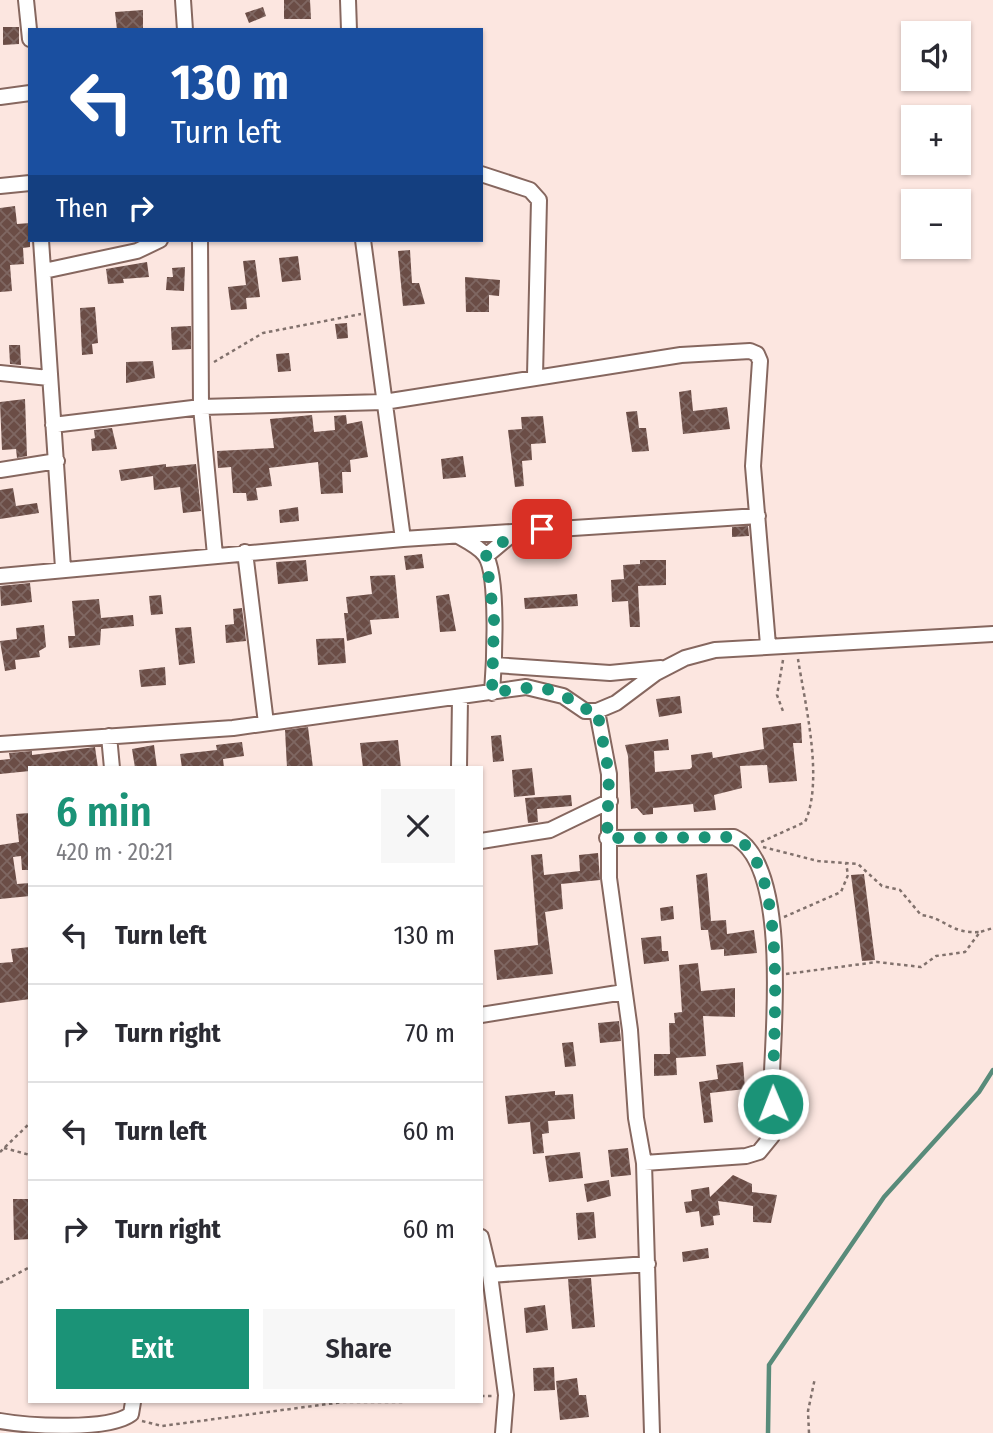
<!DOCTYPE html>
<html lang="en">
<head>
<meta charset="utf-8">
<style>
	body { margin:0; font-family:"Fira Sans Condensed",sans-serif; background:#f7f7f7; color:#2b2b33; height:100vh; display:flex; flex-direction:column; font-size:26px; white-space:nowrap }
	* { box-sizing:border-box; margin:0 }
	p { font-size:23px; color:#7c7c81 }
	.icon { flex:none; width:38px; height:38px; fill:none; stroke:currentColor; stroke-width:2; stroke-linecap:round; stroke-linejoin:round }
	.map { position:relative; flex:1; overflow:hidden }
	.side { position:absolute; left:28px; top:766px; width:455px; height:637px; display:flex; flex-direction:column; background:#fff; border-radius:0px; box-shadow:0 2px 5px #0004 }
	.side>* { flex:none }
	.banner { position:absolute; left:28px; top:28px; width:455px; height:214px; border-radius:0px; box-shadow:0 2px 5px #0004; background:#1a4fa0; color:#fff; overflow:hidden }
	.tools { position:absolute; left:901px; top:21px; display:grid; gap:14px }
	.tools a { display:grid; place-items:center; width:70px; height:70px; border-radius:0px; background:#fff; box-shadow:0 2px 5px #0004; font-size:35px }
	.pin { position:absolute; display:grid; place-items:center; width:60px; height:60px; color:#fff; margin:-30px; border-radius:14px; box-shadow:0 4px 10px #0006 }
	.me { position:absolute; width:77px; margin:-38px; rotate:359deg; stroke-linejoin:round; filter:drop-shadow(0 0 5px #0008) }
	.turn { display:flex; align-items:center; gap:24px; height:147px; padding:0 28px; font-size:32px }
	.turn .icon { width:91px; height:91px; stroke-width:2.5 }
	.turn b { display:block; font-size:49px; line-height:60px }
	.then { display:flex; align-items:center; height:66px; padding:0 28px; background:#0003; gap:14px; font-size:26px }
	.round { display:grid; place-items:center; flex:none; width:74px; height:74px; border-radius:0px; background:#f7f7f7 }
	.headline { display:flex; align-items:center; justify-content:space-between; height:119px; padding:0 28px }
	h1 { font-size:42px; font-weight:600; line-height:52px; color:#1b9377 }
	.action { display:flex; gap:14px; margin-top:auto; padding:14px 28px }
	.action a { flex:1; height:80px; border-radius:0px; background:#1b9377; color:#fff; font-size:28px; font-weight:600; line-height:80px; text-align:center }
	.action a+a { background:#f7f7f7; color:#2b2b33 }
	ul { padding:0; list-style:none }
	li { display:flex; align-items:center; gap:21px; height:98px; padding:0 28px; border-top:2px solid #e1e1e2 }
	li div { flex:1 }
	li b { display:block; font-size:26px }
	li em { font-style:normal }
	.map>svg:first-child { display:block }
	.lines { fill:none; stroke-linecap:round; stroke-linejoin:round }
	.stream { stroke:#588b7a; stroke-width:4.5 }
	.building { fill:url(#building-cross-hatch) }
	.minor-casing { stroke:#86675f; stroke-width:18 }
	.path { stroke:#81716c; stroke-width:2.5; stroke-dasharray:3.5 3.5; stroke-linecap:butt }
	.minor { stroke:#fff; stroke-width:14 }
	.route { stroke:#1b9377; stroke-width:12; stroke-dasharray:0 21.6 }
</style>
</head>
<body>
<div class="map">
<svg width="993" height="1433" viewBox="0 0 993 1433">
	<defs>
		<pattern id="building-cross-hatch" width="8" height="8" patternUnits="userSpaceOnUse" patternTransform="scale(1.75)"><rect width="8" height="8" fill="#6b4d46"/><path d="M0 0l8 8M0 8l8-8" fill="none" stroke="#7f6762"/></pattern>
	</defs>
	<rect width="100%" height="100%" fill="#fce6e0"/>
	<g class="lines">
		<path class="stream" d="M 768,1433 L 769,1365 L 884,1197 L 979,1092 L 993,1070"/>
	</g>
	<path class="building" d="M 284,0 L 310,0 L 311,19 L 284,19 Z
		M 263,7 L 266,16 L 249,23 L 245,13 Z
		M 143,10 L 143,30 L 117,30 L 115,12 Z
		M 3,27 L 19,27 L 19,44 L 3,45 Z
		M 15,206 L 17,224 L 30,223 L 30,247 L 23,248 L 24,264 L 10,265 L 12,291 L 0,292 L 0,208 Z
		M 410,250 L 412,283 L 419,283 L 425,304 L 403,306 L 398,251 Z
		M 298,256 L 301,280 L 282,282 L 279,258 Z
		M 255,260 L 260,297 L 246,298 L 247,309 L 231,310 L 228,287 L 246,285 L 243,261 Z
		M 147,262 L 149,277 L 123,279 L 124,283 L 108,284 L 106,269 Z
		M 185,267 L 184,291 L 166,290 L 167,277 L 173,277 L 172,268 Z
		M 465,277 L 500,280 L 499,296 L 489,295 L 489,312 L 466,312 Z
		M 95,307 L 98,343 L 92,344 L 93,354 L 82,355 L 80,308 Z
		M 347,323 L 348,338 L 337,339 L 335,324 Z
		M 191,326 L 191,349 L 172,350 L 171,327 Z
		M 9,345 L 20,345 L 21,365 L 10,364 Z
		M 289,353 L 291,371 L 278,372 L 276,354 Z
		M 153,361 L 155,378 L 126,383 L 126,362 Z
		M 691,390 L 693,411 L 727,407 L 730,429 L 683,434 L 679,392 Z
		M 25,399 L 27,456 L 17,458 L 16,449 L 2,450 L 0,402 Z
		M 637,411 L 639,428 L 646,428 L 649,451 L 632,452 L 626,412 Z
		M 312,415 L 314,432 L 335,430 L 334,416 L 346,415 L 347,424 L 362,421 L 368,457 L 350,460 L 351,472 L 342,472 L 343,493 L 321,494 L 318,462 L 269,468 L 272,486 L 256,488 L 258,500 L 247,501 L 246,493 L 233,493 L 231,467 L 218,468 L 217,451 L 274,448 L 270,419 Z
		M 543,416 L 546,443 L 531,444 L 532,460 L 522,461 L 524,486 L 515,487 L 508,430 L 522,429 L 521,417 Z
		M 112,428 L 117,449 L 92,451 L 91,439 L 95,438 L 94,430 Z
		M 463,456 L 466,477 L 443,479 L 441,459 Z
		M 166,464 L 166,467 L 196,464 L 201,511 L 183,513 L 180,487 L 154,490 L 153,476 L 121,481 L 119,470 Z
		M 13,488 L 16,506 L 37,503 L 39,513 L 0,519 L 0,490 Z
		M 298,507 L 299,521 L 280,523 L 279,510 Z
		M 748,526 L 749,536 L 732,537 L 732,527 Z
		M 422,554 L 424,568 L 406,570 L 404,556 Z
		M 306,560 L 308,581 L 278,584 L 276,562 Z
		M 640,560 L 666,560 L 666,585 L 638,586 L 640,627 L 630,627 L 628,601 L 612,602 L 611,580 L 624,579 L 623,565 L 640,564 Z
		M 395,575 L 399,618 L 370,620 L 372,634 L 347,641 L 344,613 L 348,613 L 346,597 L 372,594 L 370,576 Z
		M 30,583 L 32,602 L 1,606 L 0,586 Z
		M 449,594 L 456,631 L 440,632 L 436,596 Z
		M 577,594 L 578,606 L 525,609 L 524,598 Z
		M 161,595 L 163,614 L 151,615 L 149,596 Z
		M 99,599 L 101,618 L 133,615 L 134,626 L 101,629 L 100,645 L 69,648 L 68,636 L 75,636 L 72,601 Z
		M 242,608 L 246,641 L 226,643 L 225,625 L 234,624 L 233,609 Z
		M 44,625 L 46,647 L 39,651 L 40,657 L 15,660 L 16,669 L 5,671 L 0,641 L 17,639 L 16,628 Z
		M 191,627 L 195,663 L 179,665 L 175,628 Z
		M 344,638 L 346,663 L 318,665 L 316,639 Z
		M 165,667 L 166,685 L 141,687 L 139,670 Z
		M 680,696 L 682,713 L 659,717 L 656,699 Z
		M 801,723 L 802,743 L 793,743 L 797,781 L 769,783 L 767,765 L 740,766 L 742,788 L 714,795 L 716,810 L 694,812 L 693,804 L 653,808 L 653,814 L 643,815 L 637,808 L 631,809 L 628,756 L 625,745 L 668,739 L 669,750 L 654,751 L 655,772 L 690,769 L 692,767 L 691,755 L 712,752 L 713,758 L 764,749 L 762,728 Z
		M 308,727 L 313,768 L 287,768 L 285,730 Z
		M 501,735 L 504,761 L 493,762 L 491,736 Z
		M 398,740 L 401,768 L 363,768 L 360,743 Z
		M 242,742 L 244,756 L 223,759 L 224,768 L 182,768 L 180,754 L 217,750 L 216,745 Z
		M 154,745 L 157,768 L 135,768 L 132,749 Z
		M 95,747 L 98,768 L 30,768 L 30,771 L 0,774 L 0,760 L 10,759 L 9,753 L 32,751 L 32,755 Z
		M 532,768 L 535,795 L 514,797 L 512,770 Z
		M 571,795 L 572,806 L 537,809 L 538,822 L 528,823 L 525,798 Z
		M 30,813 L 30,870 L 22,870 L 21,856 L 13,857 L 17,884 L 30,883 L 30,896 L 0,899 L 0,845 L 19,842 L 16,814 Z
		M 598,853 L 600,880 L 561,884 L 563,909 L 545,912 L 553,974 L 497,980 L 494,950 L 538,945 L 531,855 L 542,854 L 544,875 L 580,871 L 579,855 Z
		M 707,873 L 711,921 L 726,920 L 727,934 L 754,930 L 757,953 L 724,956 L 724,949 L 711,950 L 708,930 L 701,930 L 696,875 Z
		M 864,874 L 875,960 L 862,961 L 851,875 Z
		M 673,906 L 674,919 L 661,921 L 660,908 Z
		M 661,936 L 662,951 L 668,951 L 669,961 L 644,964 L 641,938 Z
		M 30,947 L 30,999 L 0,1003 L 0,963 L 13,962 L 11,949 Z
		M 698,963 L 701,991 L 735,988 L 735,1017 L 703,1016 L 706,1056 L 676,1058 L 677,1075 L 654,1076 L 654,1054 L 670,1054 L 669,1023 L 675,1023 L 674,1013 L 682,1012 L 679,965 Z
		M 619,1021 L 621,1041 L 600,1043 L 598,1023 Z
		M 573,1042 L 576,1066 L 565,1067 L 562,1043 Z
		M 743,1062 L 745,1089 L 710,1093 L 713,1122 L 704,1123 L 699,1082 L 718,1079 L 716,1065 Z
		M 555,1091 L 555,1095 L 573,1094 L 575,1119 L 548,1121 L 549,1133 L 542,1134 L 544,1153 L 533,1154 L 530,1122 L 508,1124 L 505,1096 Z
		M 628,1148 L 631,1175 L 611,1177 L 608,1150 Z
		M 580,1152 L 583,1178 L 549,1182 L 545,1156 Z
		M 733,1175 L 752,1184 L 752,1192 L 777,1195 L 771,1223 L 753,1222 L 753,1206 L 740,1204 L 718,1201 L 720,1215 L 713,1216 L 714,1225 L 701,1227 L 699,1211 L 686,1213 L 684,1202 L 692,1201 L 691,1190 L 709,1187 L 710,1197 Z
		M 609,1180 L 611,1196 L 587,1202 L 584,1184 Z
		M 13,1199 L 30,1199 L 30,1239 L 14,1240 Z
		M 594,1212 L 596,1238 L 578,1240 L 576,1213 Z
		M 708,1248 L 709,1258 L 683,1262 L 682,1252 Z
		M 591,1278 L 595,1327 L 572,1329 L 568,1279 Z
		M 545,1305 L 548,1330 L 526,1333 L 524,1308 Z
		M 554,1367 L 555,1390 L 534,1391 L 533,1368 Z
		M 577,1378 L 579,1395 L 586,1395 L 589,1417 L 560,1420 L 556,1381 Z"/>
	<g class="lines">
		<defs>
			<path id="minor" d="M 26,0 L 30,39
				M 183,0 L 185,30
				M 348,0 L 349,30
				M 0,97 L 30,93
				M 481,174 L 530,190 L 539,200 L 535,376
				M 0,186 L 30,183
				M 41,240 L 63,568
				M 200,240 L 201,407 L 215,555
				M 363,240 L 403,539
				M 44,271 L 137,251 L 160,240
				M 0,373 L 49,378
				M 53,425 L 201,407 L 384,402 L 681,355 L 750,351 L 757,354 L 760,361 L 753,466 L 768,645
				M 0,470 L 57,461
				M 458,536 C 467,541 479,547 485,555 C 499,574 494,668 492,693
				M 245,552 L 266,723
				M 486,556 L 516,531
				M 0,576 L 403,539 L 758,516
				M 495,665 L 610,673 L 661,668
				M 597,711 L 609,774 L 609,878 L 630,1030 L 636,1118 L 644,1163 L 652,1433
				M 109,736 L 112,768
				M 0,744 L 233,728 L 526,687 L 563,696 L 585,711 L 597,711 L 616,703 L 656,673 L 685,658 L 715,650 L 993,634
				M 459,768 L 460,698
				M 607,838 L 734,837 C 788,863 774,1020 772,1072 C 772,1093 776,1115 772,1136 L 759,1152 L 746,1156 L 644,1163
				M 481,841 L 550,830 L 610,801
				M 481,1015 L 624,992
				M 481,1237 L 490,1275 L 506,1395 L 503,1433
				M 490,1275 L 648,1264
				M 0,1421 C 28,1426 109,1431 131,1414 L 133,1402"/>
		</defs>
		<use href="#minor" class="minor-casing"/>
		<path class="path" d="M 214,362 L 263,333 L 361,314
			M 783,660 L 777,695 L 784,714
			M 761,842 L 805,822 C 824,780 805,704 798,659
			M 763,847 L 818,861 L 858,864 L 882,886 L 900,890 L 921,915 C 946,918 950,934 980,932
			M 784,917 L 841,892 L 848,875 L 846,863
			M 786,974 L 877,962 L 921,967 L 936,956 L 965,952 L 980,932 L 993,928
			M 4,1148 L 30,1155
			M 0,1152 L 30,1123
			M 0,1283 L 30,1267
			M 481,1396 L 492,1396
			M 142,1421 L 162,1426 L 343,1402 L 403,1402
			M 809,1433 L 808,1411 L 815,1378"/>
		<use href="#minor" class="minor"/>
	</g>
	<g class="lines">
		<path class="route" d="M 542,529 L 516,531 L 486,556 L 494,619 L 492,693 C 515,689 540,683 563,695 C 576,703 581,711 597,710 L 609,774 L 607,838 L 734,837 C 792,865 771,1047 773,1104"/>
	</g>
</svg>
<div class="tools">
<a><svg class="icon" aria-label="sound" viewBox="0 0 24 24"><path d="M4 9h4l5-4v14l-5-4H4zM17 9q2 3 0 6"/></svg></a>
<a>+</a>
<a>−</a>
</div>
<div class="pin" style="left:542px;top:529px;background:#d93025"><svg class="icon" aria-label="arrive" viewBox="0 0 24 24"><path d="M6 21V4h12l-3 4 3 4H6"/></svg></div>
<svg class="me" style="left:773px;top:1104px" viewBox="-20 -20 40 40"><circle r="17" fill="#1b9377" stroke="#fff" stroke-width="3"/><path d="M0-11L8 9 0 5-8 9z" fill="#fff"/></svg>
<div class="banner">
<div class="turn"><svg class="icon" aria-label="left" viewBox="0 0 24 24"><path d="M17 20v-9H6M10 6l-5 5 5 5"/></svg><div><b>130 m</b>Turn left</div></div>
<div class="then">Then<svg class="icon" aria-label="right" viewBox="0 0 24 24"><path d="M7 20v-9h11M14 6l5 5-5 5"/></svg></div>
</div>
<section class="side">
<div class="headline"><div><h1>6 min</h1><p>420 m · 20:21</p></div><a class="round"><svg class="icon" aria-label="close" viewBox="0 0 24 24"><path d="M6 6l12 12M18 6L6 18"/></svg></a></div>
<ul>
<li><svg class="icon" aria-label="left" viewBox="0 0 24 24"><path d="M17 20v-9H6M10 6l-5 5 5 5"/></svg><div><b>Turn left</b></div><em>130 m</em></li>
<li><svg class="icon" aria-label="right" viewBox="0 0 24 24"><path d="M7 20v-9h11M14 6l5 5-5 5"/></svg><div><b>Turn right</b></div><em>70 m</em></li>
<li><svg class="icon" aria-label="left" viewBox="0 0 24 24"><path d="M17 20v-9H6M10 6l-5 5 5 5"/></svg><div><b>Turn left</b></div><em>60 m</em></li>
<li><svg class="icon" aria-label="right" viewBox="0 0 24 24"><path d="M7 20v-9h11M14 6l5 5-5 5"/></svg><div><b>Turn right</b></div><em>60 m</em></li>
</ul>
<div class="action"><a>Exit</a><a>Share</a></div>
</section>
</div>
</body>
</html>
